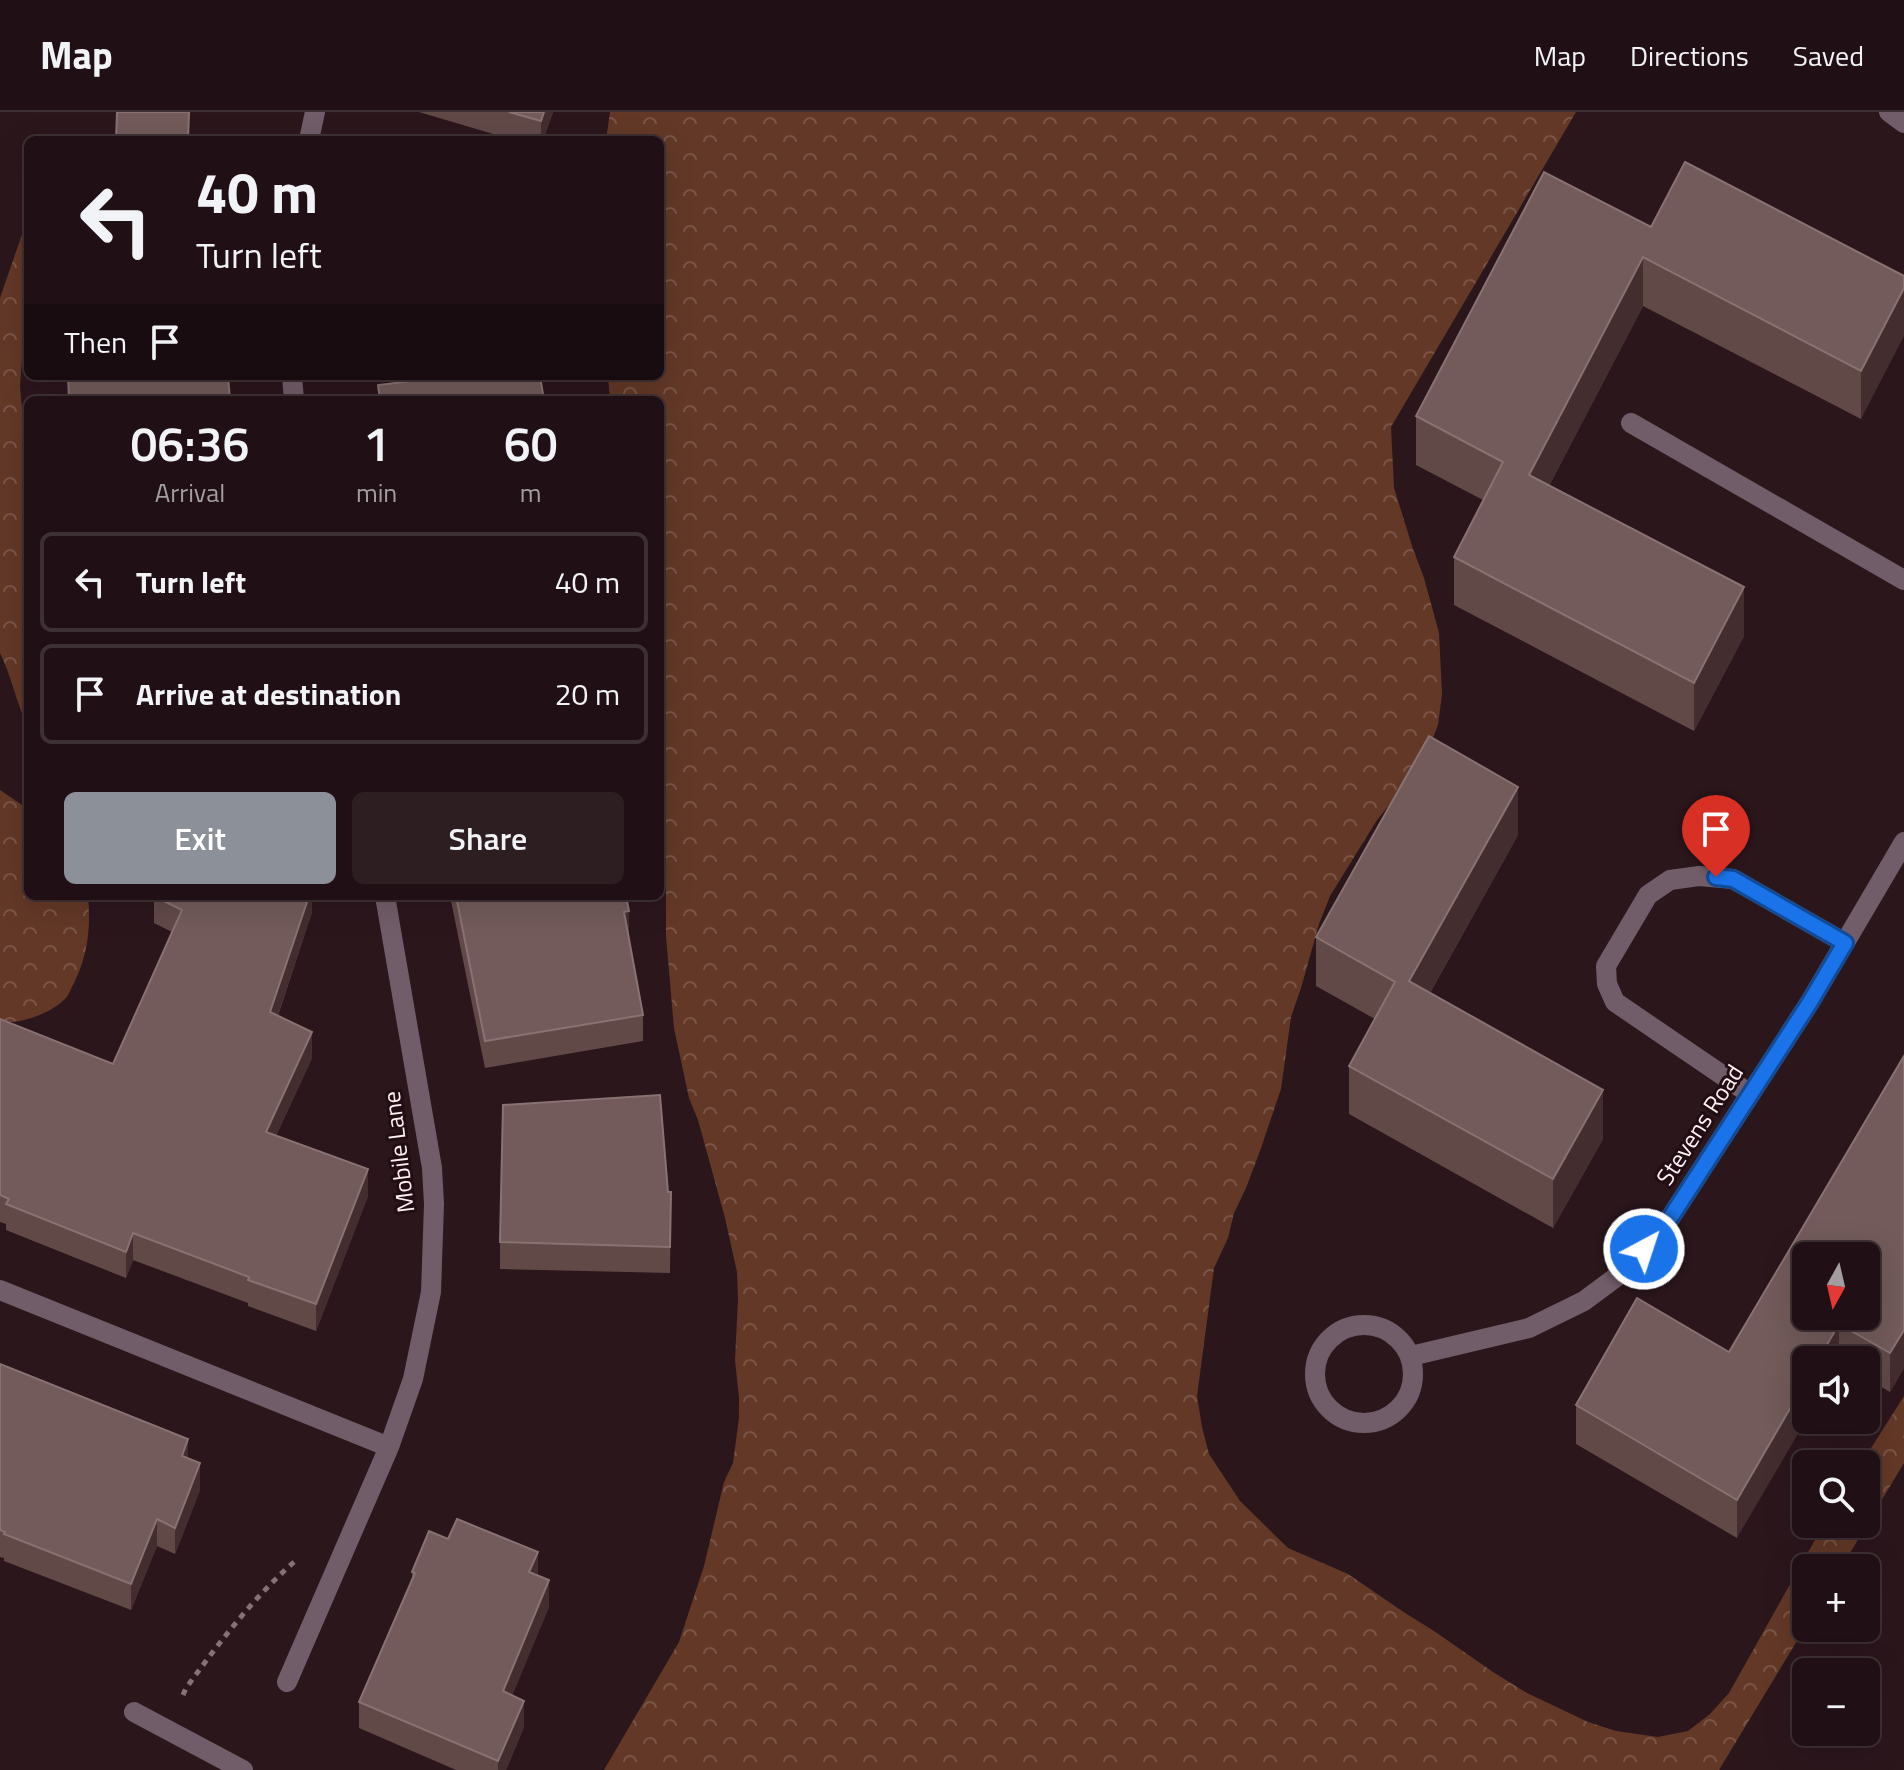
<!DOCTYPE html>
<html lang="en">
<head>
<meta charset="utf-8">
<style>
	body { margin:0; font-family:"Titillium Web",sans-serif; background:#2d1e22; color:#f1f3f6; height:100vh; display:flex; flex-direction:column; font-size:30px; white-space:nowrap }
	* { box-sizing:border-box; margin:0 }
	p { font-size:26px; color:#a29da0 }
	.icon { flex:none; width:44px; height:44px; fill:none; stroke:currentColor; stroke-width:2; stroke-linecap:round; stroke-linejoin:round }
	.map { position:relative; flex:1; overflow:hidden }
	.side { position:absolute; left:24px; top:284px; width:640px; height:504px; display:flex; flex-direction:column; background:#201015; border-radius:12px; box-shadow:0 8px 32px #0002,0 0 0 2px #3d3034 }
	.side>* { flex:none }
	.top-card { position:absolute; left:24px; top:24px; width:640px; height:244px; border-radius:12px; box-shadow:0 8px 32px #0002,0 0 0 2px #3d3034; background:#201015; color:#f1f3f6; overflow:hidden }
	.needle { width:52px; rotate:188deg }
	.controls { position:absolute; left:1792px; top:1130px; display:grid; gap:16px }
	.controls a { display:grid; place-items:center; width:88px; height:88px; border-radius:12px; background:#201015; box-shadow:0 8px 32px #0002,0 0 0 2px #3d3034; font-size:40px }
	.pin { position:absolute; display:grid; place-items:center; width:68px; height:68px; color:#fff; margin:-82px -34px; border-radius:50% 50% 50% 0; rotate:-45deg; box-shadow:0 0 8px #0007 }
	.pin .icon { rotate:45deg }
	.me { position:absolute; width:88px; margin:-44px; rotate:40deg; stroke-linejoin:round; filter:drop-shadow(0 0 6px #0008) }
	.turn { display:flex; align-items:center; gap:28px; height:168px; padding:0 40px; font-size:36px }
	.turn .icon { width:104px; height:104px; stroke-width:2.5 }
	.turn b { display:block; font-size:56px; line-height:68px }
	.then { display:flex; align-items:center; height:76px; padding:0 40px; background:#0003; gap:16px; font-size:30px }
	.eta { display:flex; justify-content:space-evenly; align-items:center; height:136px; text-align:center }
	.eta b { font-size:48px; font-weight:600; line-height:56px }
	.button { display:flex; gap:16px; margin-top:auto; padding:16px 40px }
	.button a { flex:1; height:92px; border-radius:12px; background:#8c9099; color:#fff; font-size:32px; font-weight:600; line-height:92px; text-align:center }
	.button a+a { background:#2d1e22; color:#f1f3f6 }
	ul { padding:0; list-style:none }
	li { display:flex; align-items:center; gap:24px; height:100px; margin:0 16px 12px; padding:0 24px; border:4px solid #3d3034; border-radius:12px }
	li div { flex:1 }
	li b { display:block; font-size:30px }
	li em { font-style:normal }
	header { display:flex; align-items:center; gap:48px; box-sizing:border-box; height:112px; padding:0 40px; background:#201015; border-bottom:2px solid #3d3034 }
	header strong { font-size:38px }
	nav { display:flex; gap:44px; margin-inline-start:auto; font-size:28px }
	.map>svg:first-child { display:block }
	.forest { fill:url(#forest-crowns) }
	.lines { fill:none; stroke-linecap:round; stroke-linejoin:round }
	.path { stroke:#847277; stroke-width:5; stroke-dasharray:6 6; stroke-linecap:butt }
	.minor { stroke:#715d69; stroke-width:20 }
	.wall { fill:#614948 }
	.shaded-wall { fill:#442d2f }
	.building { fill:#725b5a; stroke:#887272; stroke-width:2; fill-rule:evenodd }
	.route-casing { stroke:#114b97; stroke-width:20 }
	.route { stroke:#1a73e8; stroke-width:14 }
	.labels { text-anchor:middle; stroke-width:6; stroke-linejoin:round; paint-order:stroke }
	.street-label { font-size:24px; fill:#fef1f4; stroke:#210d13 }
</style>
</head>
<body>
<header>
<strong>Map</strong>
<nav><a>Map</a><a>Directions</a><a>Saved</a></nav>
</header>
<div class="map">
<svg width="1904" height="1658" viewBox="0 0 1904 1658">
	<defs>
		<pattern id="forest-crowns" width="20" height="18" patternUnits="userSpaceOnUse" patternTransform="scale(2)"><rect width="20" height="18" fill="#633827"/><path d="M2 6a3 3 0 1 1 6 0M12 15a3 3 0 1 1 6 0" fill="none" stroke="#7a5547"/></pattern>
	</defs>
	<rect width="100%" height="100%" fill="#2b161c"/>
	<path class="forest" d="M 610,0 L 1576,0 L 1391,315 L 1394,376 L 1413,437 L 1424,466 L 1439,521 L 1442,582 L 1438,613 L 1423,651 L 1377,708 L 1330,784 L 1319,812 L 1301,876 L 1291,905 L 1281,977 L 1260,1039 L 1246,1076 L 1234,1101 L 1228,1126 L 1214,1156 L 1197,1284 L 1202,1315 L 1209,1342 L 1240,1389 L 1288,1436 L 1348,1462 L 1405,1501 L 1434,1519 L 1493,1560 L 1527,1581 L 1588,1610 L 1616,1619 L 1658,1625 L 1688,1619 L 1710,1602 L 1729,1581 L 1824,1412 L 1866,1412 L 1866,1352 L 1861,1352 L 1904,1284 L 1904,1351 L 1841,1456 L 1806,1456 L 1806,1514 L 1719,1658 L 604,1658 L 679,1530 L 704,1454 L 724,1370 L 733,1351 L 739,1306 L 739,1286 L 735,1248 L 738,1187 L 737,1160 L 725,1106 L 698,1008 L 689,986 L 674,916 L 666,824 L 666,740 L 660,695 L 660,288 L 610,288 L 608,264 L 660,264 L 660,28 L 606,28 Z
		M 28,105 L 28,206 L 22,246 L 20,275 L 28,360 L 28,615 C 16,591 12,565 0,541 L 0,186 Z
		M 0,678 L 28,697 L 28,784 L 88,784 C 91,815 88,843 74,871 C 71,876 69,883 65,887 C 57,895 47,900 37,904 C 25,908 12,912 0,909 Z"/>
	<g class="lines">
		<path class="path" d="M 183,1583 L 186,1576 C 219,1531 252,1487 294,1450"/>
		<path class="minor" d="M 1889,0 L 1904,11
			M 309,28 L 315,0
			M 292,264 L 294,288
			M 1631,311 L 1904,468
			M 1750,982 L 1615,890 L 1607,872 L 1606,854 L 1648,783 L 1670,768 L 1699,764 L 1733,767 L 1845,831
			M 0,1178 L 389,1335
			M1315 1262a49 49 0 1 1 98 0a49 49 0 1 1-98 0Z
			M 1411,1244 L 1529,1216 L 1584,1189 L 1623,1160 L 1665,1114 L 1810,890 L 1904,730
			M 287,1570 L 389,1335 L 413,1267 L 431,1180 L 434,1092 L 432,1056 L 385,784
			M 134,1600 L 243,1658"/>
	</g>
	<path class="wall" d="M 419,0 L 553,0 L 543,28 L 513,28 Z
		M 1651,115 L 1904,164 L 1861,307 L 1643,194 L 1549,374 L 1744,524 L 1694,619 L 1454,493 L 1454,445 L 1483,388 L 1416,353 L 1416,304 Z
		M 1518,723 L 1430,881 L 1603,1027 L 1553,1116 L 1349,1002 L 1349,954 L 1375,907 L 1316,874 L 1316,825 Z
		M 154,784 L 312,784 L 312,800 L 278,904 L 312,946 L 276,1024 L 368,1084 L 316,1219 L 248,1194 L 248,1191 L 133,1148 L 126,1166 L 6,1118 L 6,1112 L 0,1110 L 0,907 L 113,952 L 172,820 L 154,811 Z
		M 450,784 L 626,784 L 629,826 L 643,903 L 643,929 L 485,956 Z
		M 1904,944 L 1904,1256 L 1890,1280 L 1866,1266 L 1866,1248 L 1806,1248 L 1737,1426 L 1576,1332 L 1576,1293 L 1729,1240 Z
		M 668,1080 L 671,1080 L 670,1161 L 500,1157 L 500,1130 Z
		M 0,1252 L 188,1346 L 200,1378 L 175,1442 L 157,1434 L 131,1498 L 4,1449 L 4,1446 L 0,1445 Z
		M 412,1460 L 538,1463 L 549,1495 L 512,1583 L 524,1615 L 506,1658 L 456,1658 L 359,1616 L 359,1590 L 412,1469 Z"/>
	<path class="shaded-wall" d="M 544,0 L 553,0 L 543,28 L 541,28 L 541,9 Z
		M 1643,145 L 1643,194 L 1529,412 L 1529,363 Z
		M 1904,176 L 1904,224 L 1861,307 L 1861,259 Z
		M 1744,475 L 1744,524 L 1694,619 L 1694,571 Z
		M 1518,675 L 1518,723 L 1409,918 L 1409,869 Z
		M 309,784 L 312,784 L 312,800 L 270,927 L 270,900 Z
		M 629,799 L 629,826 L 624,800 Z
		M 312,920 L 312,946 L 266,1046 L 266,1020 Z
		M 1603,978 L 1603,1027 L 1553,1116 L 1553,1067 Z
		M 368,1057 L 368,1084 L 316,1219 L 316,1192 Z
		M 133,1121 L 133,1148 L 126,1166 L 126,1140 Z
		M 1839,1212 L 1839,1248 L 1818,1248 Z
		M 1904,1218 L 1904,1256 L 1890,1280 L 1890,1241 Z
		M 1806,1269 L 1806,1308 L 1737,1426 L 1737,1388 Z
		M 188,1327 L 188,1354 L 182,1344 Z
		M 200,1351 L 200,1378 L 175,1442 L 175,1416 Z
		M 157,1407 L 157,1434 L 131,1498 L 131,1472 Z
		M 538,1440 L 538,1467 L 529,1460 Z
		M 549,1468 L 549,1495 L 503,1606 L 503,1579 Z
		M 524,1589 L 524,1615 L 506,1658 L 498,1658 L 498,1649 Z"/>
	<path class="building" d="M 117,0 L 189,0 L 188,28 L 116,28 Z
		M 509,0 L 544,0 L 541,9 Z
		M 1685,50 L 1904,164 L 1904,176 L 1861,259 L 1643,145 L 1529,363 L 1744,475 L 1694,571 L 1454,445 L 1503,350 L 1416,304 L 1544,60 L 1651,115 Z
		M 68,264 L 228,264 L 230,288 L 69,288 Z
		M 453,264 L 540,264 L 544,288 L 380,288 L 378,273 Z
		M 1429,624 L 1518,675 L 1409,869 L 1603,978 L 1553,1067 L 1349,954 L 1395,870 L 1316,825 Z
		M 154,784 L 309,784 L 270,900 L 312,920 L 266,1020 L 368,1057 L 316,1192 L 248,1168 L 249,1165 L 133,1121 L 126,1140 L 6,1092 L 9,1087 L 0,1083 L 0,907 L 113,952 L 182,798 Z
		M 456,784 L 626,784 L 629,799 L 624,800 L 643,903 L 485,929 Z
		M 1904,944 L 1904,1218 L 1890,1241 L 1839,1212 L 1818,1248 L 1806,1248 L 1806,1269 L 1737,1388 L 1576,1293 L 1637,1186 L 1729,1240 ZM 1806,1144 L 1866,1144 L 1866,1204 L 1806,1204 Z
		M 660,983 L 668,1080 L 671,1080 L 670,1135 L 500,1130 L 503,993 Z
		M 0,1252 L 188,1327 L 182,1344 L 200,1351 L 175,1416 L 157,1407 L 131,1472 L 4,1422 L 5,1420 L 0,1418 Z
		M 457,1407 L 538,1440 L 529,1460 L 549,1468 L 503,1579 L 524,1589 L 498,1649 L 359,1590 L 415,1461 L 412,1460 L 429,1419 L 448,1427 Z"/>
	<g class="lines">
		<defs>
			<path id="route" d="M 1644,1137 L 1665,1114 L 1810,890 L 1845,831 L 1733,767 L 1716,765"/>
		</defs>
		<use href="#route" class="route-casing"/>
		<use href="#route" class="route"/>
	</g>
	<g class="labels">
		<g class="street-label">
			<text transform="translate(1700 1013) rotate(-57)" y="8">Stevens Road</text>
			<text transform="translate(399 1040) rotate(-97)" y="8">Mobile Lane</text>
		</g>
	</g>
</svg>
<div class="controls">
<a><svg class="needle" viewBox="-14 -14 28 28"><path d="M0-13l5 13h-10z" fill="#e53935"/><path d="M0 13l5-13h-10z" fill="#a29da0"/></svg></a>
<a><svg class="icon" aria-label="sound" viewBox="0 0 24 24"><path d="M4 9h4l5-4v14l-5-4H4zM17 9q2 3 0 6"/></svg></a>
<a><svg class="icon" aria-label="search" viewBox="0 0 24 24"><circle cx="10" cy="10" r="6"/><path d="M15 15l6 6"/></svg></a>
<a>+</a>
<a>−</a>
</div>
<div class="pin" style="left:1716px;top:765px;background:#d93025"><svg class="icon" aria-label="arrive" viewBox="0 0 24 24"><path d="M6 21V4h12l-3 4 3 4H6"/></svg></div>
<svg class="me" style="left:1644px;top:1137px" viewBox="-20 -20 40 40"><circle r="17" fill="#1a73e8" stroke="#fff" stroke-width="3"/><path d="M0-11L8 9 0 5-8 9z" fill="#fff"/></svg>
<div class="top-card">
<div class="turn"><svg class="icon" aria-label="left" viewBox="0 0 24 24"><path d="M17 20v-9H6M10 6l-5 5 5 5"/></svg><div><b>40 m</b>Turn left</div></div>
<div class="then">Then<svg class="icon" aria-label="arrive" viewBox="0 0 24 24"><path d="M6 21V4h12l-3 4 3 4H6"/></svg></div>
</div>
<section class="side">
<div class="eta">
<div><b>06:36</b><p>Arrival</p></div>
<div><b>1</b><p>min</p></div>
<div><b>60</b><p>m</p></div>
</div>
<ul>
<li><svg class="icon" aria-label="left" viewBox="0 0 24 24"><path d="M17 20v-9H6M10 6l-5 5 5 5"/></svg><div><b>Turn left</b></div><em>40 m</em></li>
<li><svg class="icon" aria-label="arrive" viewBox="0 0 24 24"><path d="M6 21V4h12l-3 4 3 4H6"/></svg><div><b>Arrive at destination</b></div><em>20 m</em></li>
</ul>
<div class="button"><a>Exit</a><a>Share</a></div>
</section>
</div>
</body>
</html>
